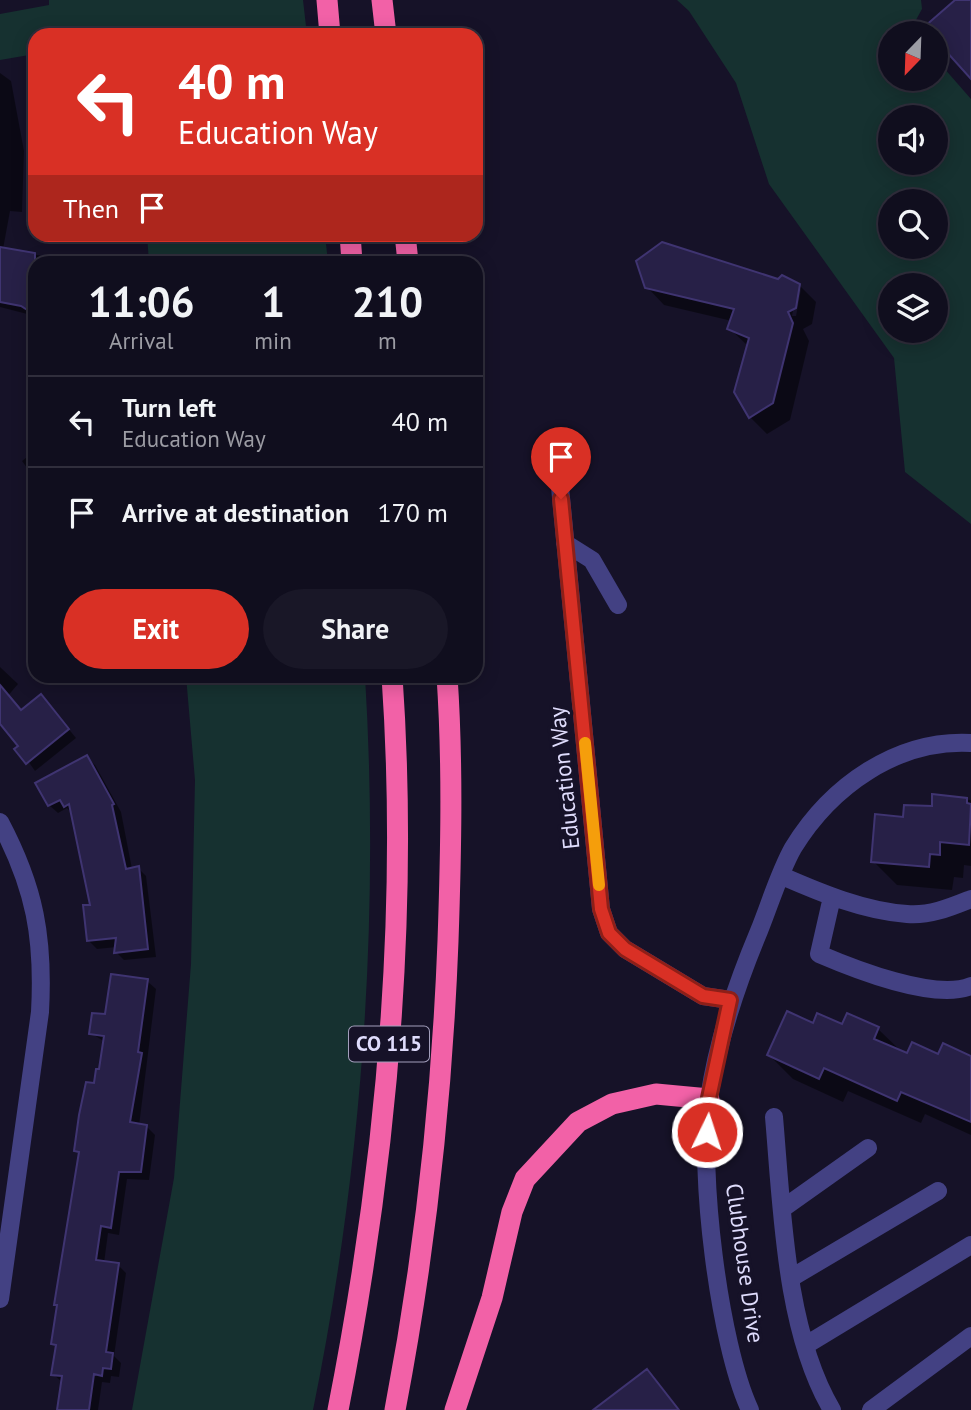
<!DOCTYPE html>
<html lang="en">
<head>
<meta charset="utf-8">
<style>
	body { margin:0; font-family:"PT Sans",sans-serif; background:#191727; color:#f1f3f6; height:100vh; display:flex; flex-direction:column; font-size:26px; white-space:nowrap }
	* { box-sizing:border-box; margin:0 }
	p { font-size:23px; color:#9c9ca4 }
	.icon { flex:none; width:38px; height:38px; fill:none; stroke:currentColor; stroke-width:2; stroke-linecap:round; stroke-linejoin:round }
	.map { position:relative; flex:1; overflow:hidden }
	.drawer { position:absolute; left:28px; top:256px; width:455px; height:427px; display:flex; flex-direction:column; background:#100e1e; border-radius:21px; box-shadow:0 4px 18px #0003,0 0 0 2px #302e3c }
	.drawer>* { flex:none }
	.banner { position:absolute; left:28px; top:28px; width:455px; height:214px; border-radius:21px; box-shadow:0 4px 18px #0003,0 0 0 2px #302e3c; background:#d93025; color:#fff; overflow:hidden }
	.needle { width:46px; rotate:203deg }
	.fabs { position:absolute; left:878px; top:21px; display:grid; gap:14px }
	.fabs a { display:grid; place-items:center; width:70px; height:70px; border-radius:50%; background:#100e1e; box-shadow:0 4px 18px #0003,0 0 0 2px #302e3c; font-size:35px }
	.pin { position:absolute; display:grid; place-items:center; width:60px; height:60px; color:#fff; margin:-72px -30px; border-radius:50% 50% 50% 0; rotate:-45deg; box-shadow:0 0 7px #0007 }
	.pin .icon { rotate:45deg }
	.me { position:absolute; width:77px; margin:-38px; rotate:4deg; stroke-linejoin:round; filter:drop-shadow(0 0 5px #0008) }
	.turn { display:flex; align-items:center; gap:24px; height:147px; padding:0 35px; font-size:32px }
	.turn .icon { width:91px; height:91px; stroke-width:2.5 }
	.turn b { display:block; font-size:49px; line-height:60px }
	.then { display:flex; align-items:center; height:66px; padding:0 35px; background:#0003; gap:14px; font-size:26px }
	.eta { display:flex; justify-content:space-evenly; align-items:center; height:119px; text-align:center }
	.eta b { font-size:42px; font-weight:800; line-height:49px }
	.action { display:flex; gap:14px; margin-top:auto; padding:14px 35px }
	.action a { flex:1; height:80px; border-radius:42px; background:#d93025; color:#fff; font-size:28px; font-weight:800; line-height:80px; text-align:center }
	.action a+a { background:#191727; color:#f1f3f6 }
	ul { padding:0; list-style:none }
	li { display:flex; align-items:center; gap:21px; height:91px; padding:0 35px; border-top:2px solid #302e3c }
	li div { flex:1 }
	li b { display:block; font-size:26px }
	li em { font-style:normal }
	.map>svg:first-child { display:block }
	.green { fill:#163130; fill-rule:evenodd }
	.shadow { fill:#0007; fill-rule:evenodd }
	.building { fill:#272047; stroke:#3f3471; stroke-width:2 }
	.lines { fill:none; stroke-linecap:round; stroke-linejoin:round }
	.minor { stroke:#434183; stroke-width:18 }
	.highway { stroke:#f261a7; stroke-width:21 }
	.route-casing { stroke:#8d1f18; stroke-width:18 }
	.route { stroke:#d93025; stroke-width:12 }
	.slow { stroke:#f59e0b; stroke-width:12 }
	.labels { text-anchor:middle; stroke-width:7; stroke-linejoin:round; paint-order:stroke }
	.shield { fill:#161228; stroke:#a39fbc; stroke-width:2 }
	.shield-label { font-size:21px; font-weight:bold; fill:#dfdcfc }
	.street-label { font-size:23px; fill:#dfdcfc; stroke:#161228 }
</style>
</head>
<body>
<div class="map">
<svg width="971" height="1410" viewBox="0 0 971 1410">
	<rect width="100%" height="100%" fill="#161228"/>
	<path class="green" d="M 49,0 L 303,0 L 307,35 L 35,35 L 35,54 L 0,60 L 0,14 L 49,5 Z
		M 677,0 L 921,0 L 922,9 L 911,29 L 914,33 L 891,33 L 891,79 L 936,79 L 936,59 L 971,99 L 971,524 L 905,472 L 894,358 L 769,184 L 736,83 L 689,11 ZM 936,117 L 936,163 L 891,163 L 891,117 ZM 936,201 L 936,247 L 891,247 L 891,201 ZM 936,285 L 936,331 L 891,331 L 891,285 Z
		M 147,235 L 325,235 L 328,262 L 149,262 Z
		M 186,676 L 365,676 C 380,920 362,1170 313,1410 L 132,1410 L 174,1178 L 191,964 L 195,780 Z"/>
	<path class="shadow" d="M 0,73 L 11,81 L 24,151 L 22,212 L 10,211 L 3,249 L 43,256 L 50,262 L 35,262 L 35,316 L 0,307 Z
		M 778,280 L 799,285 L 816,302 L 812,324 L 803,329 L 809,341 L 790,420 L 767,434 L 750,417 L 748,346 L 729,328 L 732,321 L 664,305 L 647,287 ZM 801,289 L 796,316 L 792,316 L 796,294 Z
		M 35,451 L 35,479 L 22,461 Z
		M 0,667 L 18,684 L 0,705 Z
		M 49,705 L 76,738 L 35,771 L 0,721 Z
		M 86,757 L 95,765 L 121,812 L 132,869 L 138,868 L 146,876 L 156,957 L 124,960 L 116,952 L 117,947 L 97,949 L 89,941 L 92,906 L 73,814 L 67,808 L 58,813 L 49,805 Z
		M 934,796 L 971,800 L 971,866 L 964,865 L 963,878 L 954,877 L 952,890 L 897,885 L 873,861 L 904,819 L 933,807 Z
		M 147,981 L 156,989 L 139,1126 L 147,1127 L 155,1135 L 149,1180 L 127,1179 L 119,1235 L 108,1233 L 104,1263 L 118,1265 L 126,1273 L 114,1356 L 121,1363 L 119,1377 L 111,1376 L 110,1383 L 102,1382 L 98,1410 L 59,1410 L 62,1382 L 53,1374 L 57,1347 L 53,1343 L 56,1304 L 80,1155 L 76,1150 L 100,1071 L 105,1042 L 91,1033 Z
		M 848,1015 L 878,1029 L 903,1053 L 971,1057 L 971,1135 L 925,1114 L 921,1123 L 848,1091 L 843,1102 L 793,1079 L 769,1055 L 814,1025 L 843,1027 Z
		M 647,1371 L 680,1410 L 596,1410 Z"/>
	<path class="building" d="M 955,0 L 971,0 L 971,79 L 936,40 L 936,33 L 930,33 L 924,27 Z
		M 662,242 L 778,279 L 782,275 L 800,284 L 796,308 L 788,312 L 793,323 L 773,403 L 749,418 L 734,392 L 749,338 L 727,329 L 734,309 L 645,288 L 636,261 Z
		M 0,247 L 35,253 L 35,315 L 21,306 L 0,302 Z
		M 0,685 L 21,710 L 41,694 L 69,729 L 26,764 L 14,749 L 18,746 L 0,724 Z
		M 87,755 L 114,804 L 112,805 L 126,869 L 139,866 L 148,949 L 114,953 L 116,938 L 87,941 L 83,905 L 90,905 L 69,804 L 64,807 L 60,800 L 48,806 L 35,783 Z
		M 932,794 L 967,798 L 967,803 L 971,804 L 969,845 L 940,842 L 940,855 L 930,854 L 929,867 L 871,862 L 875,814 L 903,817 L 904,805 L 932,806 Z
		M 111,974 L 148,979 L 138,1052 L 142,1053 L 130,1122 L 147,1125 L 141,1172 L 119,1172 L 111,1228 L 101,1226 L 96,1260 L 119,1263 L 106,1352 L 113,1353 L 111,1369 L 103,1368 L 102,1376 L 94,1374 L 89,1410 L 57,1410 L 62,1376 L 51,1375 L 56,1345 L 51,1344 L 57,1305 L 54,1305 L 79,1152 L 74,1151 L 79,1115 L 86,1082 L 94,1083 L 96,1069 L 99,1069 L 104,1036 L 89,1034 L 92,1013 L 105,1014 Z
		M 787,1011 L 813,1023 L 817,1013 L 842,1024 L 847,1013 L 879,1027 L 874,1039 L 907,1053 L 912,1042 L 938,1054 L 943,1043 L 971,1056 L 971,1122 L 901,1092 L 897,1101 L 824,1068 L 819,1079 L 767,1055 Z
		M 647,1369 L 679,1410 L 593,1410 Z"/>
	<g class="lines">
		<path class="minor" d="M 559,477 L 601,909 L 609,933 L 625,949 L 703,996 L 730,1000
			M 565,543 L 592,560 L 618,605
			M 0,822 C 35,888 44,938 40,1012 L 0,1299
			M 782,876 C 821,893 864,911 907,914 C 930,916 951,907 971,899
			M 832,897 L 819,954 C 854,969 935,1001 971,986
			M 774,1117 C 782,1208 785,1331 832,1410
			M 782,1209 L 868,1148
			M 791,1278 L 938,1191
			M 806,1345 L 971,1245
			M 750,1410 C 719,1344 698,1170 709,1098 C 718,1039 736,986 759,931 C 770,904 779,873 793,848 C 831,786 897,739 971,743
			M 871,1410 L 971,1336"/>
		<path class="highway" d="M 327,0 L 330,35
			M 382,0 L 386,35
			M 350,234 L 352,262
			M 405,234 L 408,262
			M 338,1410 C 385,1171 409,919 392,676
			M 395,1410 C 425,1254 442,1099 448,941 C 451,853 453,764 447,676
			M 455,1410 L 492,1298 L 512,1212 L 525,1179 L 578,1122 L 612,1104 L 656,1094 L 709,1099"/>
	</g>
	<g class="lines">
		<defs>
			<path id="route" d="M 561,499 L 601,909 L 609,933 L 625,949 L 703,996 L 730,1000 L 709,1098 L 707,1132"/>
		</defs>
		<use href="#route" class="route-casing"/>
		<use href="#route" class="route"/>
		<path class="slow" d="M 585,743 L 599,885"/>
	</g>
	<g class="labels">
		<rect class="shield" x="349" y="1026.5" width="80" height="35" rx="5"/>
		<g class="shield-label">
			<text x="389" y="1051">CO 115</text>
		</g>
		<g class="street-label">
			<text transform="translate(564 778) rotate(-96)" y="8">Education Way</text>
			<text transform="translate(745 1263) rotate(82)" y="8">Clubhouse Drive</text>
		</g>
	</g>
</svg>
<div class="fabs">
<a><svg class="needle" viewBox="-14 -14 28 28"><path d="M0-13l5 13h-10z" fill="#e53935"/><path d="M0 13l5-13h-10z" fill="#9c9ca4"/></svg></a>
<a><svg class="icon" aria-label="sound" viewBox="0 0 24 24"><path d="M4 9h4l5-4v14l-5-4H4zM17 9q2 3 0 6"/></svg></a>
<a><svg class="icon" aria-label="search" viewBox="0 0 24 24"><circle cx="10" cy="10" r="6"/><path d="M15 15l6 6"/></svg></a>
<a><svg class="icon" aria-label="layers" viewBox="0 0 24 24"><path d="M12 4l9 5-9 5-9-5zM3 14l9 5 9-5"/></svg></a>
</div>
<div class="pin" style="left:561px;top:499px;background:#d93025"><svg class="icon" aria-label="arrive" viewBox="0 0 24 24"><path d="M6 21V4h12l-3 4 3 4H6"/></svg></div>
<svg class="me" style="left:707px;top:1132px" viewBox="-20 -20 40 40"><circle r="17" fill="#d93025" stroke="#fff" stroke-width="3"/><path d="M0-11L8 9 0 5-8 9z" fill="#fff"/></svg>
<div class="banner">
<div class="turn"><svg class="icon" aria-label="left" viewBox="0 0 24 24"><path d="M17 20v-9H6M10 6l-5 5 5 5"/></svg><div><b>40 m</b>Education Way</div></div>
<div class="then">Then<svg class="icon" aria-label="arrive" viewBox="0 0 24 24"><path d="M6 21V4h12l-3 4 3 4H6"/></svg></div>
</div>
<section class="drawer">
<div class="eta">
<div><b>11:06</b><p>Arrival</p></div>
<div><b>1</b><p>min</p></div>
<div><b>210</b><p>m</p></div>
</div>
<ul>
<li><svg class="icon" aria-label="left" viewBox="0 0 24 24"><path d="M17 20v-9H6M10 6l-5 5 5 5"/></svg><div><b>Turn left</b><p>Education Way</p></div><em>40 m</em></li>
<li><svg class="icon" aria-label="arrive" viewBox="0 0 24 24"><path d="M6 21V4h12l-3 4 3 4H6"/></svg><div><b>Arrive at destination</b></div><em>170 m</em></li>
</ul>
<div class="action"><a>Exit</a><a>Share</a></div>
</section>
</div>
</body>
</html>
